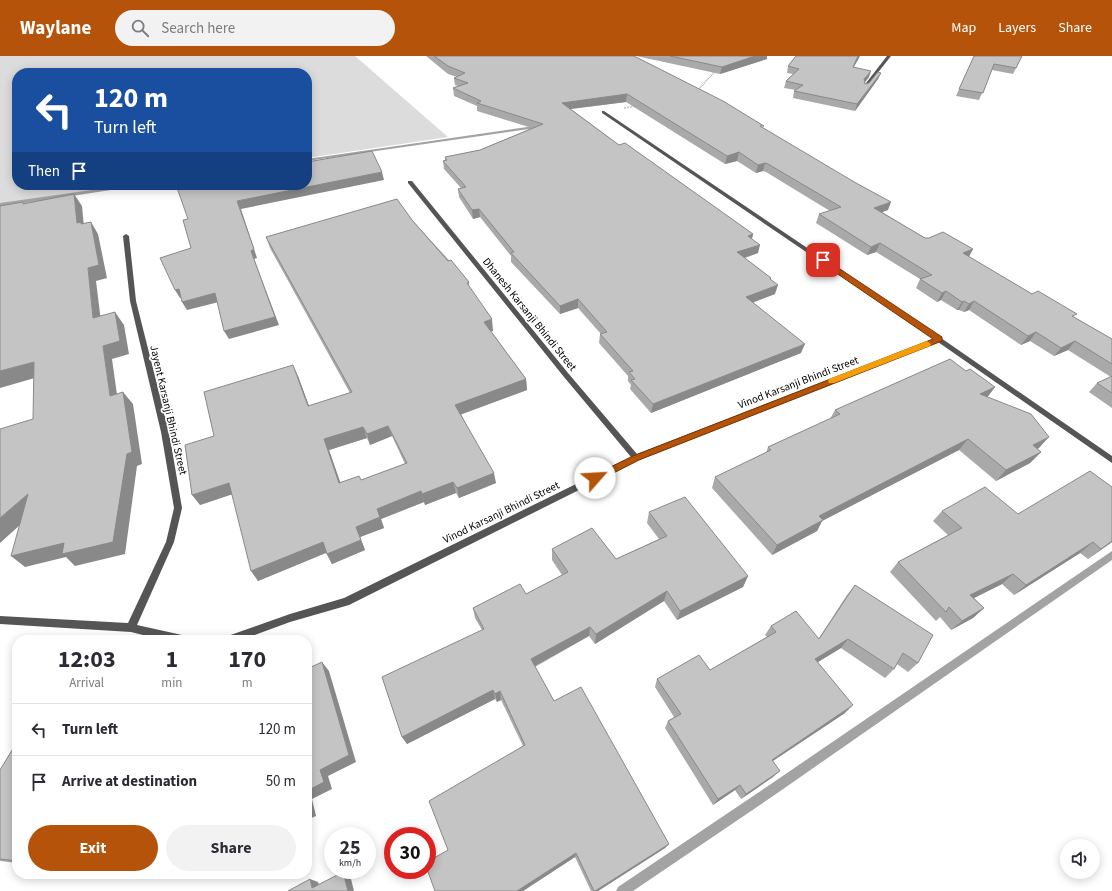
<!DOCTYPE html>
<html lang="en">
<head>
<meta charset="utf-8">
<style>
	body { margin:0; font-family:"Source Sans 3",sans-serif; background:#f2f2f3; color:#2b2b33; height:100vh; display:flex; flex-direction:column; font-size:15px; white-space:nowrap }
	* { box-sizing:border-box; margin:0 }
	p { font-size:13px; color:#7c7c81 }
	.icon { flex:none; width:22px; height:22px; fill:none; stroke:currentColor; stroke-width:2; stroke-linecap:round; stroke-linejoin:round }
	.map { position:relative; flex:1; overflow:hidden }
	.drawer { position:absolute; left:12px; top:579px; width:300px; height:244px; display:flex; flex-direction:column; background:#fff; border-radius:16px; box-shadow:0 2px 10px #0003 }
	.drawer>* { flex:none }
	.banner { position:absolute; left:12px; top:12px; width:300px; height:122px; border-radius:16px; box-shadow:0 2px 10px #0003; background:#1a4fa0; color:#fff; overflow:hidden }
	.tools { position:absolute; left:1060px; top:783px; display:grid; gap:8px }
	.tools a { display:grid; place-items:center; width:40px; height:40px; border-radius:50%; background:#fff; box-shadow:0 2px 10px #0003; font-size:20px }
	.speed { position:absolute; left:324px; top:771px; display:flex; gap:8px; font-size:20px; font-weight:700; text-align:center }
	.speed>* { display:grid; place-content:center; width:52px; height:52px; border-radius:50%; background:#fff; box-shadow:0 2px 10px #0003; line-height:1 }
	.speed small { font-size:10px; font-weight:400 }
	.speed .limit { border:6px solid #d22; background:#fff; color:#111 }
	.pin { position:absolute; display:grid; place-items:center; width:34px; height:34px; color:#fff; margin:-17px; border-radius:8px; box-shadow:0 2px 6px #0006 }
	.me { position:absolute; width:44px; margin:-22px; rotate:64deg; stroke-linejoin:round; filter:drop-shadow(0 0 3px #0008) }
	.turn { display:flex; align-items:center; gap:14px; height:84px; padding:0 16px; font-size:18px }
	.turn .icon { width:52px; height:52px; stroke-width:2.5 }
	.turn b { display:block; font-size:28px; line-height:34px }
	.then { display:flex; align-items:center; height:38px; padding:0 16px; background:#0003; gap:8px; font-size:15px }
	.eta { display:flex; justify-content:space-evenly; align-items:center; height:68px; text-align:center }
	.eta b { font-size:24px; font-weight:700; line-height:28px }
	.action { display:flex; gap:8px; margin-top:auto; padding:8px 16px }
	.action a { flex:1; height:46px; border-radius:24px; background:#b45309; color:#fff; font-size:16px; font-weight:700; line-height:46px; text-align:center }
	.action a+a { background:#f2f2f3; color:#2b2b33 }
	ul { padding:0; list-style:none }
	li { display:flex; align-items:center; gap:12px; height:52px; padding:0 16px; border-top:1px solid #e1e1e2 }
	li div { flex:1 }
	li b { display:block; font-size:15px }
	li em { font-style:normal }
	header { display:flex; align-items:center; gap:24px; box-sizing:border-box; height:56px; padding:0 20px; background:#b45309; color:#fff }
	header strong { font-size:19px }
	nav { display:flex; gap:22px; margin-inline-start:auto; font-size:14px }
	.search { width:280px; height:36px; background:#f2f2f3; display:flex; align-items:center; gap:10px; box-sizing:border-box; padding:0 14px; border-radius:22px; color:#7c7c81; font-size:15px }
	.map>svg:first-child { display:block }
	.green { fill:#dcdcdc }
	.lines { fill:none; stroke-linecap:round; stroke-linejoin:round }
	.stream { fill:#a3a3a3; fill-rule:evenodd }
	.path { stroke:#777; stroke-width:1.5; stroke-dasharray:0.5 1; stroke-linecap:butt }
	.lane { fill:#555; fill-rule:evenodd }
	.street { fill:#555; fill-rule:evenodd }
	.wall { fill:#a9a9a9; fill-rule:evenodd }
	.shaded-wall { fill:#898989 }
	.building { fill:#c4c4c4; stroke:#898989; fill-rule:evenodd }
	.route { fill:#b45309; stroke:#753606 }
	.slow { fill:#f59e0b }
	.labels { text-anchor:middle; stroke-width:3.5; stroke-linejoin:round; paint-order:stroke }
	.street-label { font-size:11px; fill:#000; stroke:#fff }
</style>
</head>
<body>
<header>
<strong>Waylane</strong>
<div class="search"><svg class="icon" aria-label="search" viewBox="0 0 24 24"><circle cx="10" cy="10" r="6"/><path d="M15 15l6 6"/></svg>Search here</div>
<nav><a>Map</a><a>Layers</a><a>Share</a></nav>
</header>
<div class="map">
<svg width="1112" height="835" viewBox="0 0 1112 835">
	<rect width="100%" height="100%" fill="#fff"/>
	<path class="green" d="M 0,0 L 355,0 L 448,81 L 307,102 L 307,17 L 17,17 L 17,129 L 130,129 L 0,149 Z"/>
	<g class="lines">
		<path class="stream" d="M 541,69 L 543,70 L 543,71 L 307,105 L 307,103 Z
			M 127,129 L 139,129 L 137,130 L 0,151 L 0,147 Z
			M 1112,495 L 1112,504 L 776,738 L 633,835 L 616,835 L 618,831 L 768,730 Z"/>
		<path class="path" d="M 697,35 L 715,15
			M 624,52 L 637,50"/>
		<path class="lane" d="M 887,0 L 891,0 L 865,33 L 863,33 L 863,31 Z"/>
		<path class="street" d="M 602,55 L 604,55 L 941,282 L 1112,400 L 1112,407 L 938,286 L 639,404 L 349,549 L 290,566 L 241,584 L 223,584 L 225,581 L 290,558 L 344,542 L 631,401 L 564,321 L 408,127 L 408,125 L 412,125 L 568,317 L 637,398 L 934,283 L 602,57 Z
			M 126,178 L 129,180 L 136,245 L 169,376 L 182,452 L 174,486 L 137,569 L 182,579 L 185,581 L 187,584 L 163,584 L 131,576 L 0,568 L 0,560 L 128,567 L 166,486 L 174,452 L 161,376 L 130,245 L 123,180 Z"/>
	</g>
	<path class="wall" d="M 426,0 L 634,0 L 763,72 L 888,154 L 882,156 L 925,182 L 973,193 L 969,201 L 1032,238 L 1074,261 L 1112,283 L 1112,352 L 1089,336 L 1097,327 L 1111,321 L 1068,294 L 1054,300 L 1030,285 L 1021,289 L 969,254 L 964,256 L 959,254 L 957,254 L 941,244 L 937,246 L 916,232 L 920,223 L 876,196 L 867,199 L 816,167 L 819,158 L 830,155 L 766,116 L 763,115 L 756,117 L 737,105 L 725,108 L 626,46 L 571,53 L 619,89 L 753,178 L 752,183 L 758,197 L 745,202 L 771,222 L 771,224 L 775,238 L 753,246 L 801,297 L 651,357 L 630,333 L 631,329 L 628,325 L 628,320 L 599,287 L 600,278 L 601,278 L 578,252 L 560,258 L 511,206 L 511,200 L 480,161 L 473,163 L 459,141 L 458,133 L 461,132 L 444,113 L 443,105 L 445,104 L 445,101 L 480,94 L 532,72 L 477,55 L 477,50 L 454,40 L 453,32 L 458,30 L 455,29 L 454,22 L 457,21 L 448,18 Z
		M 636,0 L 767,0 L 767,3 L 720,18 Z
		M 796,0 L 860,0 L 854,11 L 869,21 L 865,26 L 865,28 L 869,27 L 881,17 L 878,23 L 855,55 L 793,42 L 794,35 L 796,34 L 784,32 L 786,25 L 793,18 L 787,17 L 788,10 Z
		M 974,0 L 1022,0 L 1013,18 L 992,14 L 979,44 L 956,40 Z
		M 412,164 L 469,226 L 469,230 L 493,275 L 491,275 L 526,323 L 527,334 L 461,358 L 496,427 L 459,442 L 456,437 L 425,449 L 424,446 L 381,463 L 384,472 L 360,481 L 365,494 L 332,508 L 326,497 L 258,525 L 232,438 L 200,449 L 214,380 L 298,320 L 309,350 L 350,337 L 270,192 L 266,181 ZM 392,380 L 405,408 L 361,424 L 340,426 L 329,394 L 367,382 L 370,389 Z
		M 966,315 L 995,331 L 987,341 L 1039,392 L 1037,393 L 1041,396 L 1030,407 L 996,425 L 959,394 L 822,465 L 817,475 L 772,499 L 712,432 L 715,421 L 766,397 L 768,391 L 830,363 L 835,354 Z
		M 1112,431 L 1112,486 L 1088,503 L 1080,497 L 1014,539 L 1002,528 L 974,542 L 984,552 L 973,562 L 951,574 L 940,561 L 936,565 L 890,516 L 898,506 L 948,479 L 933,465 L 942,455 L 1018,458 Z
		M 649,456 L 748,520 L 743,531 L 677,564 L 664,545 L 595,588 L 589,580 L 535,611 L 554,645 L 669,788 L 665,792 L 598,835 L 591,835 L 575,801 L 523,835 L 435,835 L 448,794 L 523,690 L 501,644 L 497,646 L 495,643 L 407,688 L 402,681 L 482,574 L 475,562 L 473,552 L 526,538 L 562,519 L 552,504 L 552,493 L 616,503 L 659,483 L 647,467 Z
		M 855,529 L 918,607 L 908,616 L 897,608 L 894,613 L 885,622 L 841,592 L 818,606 L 845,657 L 773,705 L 773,721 L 741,743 L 735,734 L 713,749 L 665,672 L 668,665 L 674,661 L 655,631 L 657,623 L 710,614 L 767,581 L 765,579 L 771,570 L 819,582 L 847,539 Z
		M 17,686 L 17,807 L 0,805 L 0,714 Z"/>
	<path class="shaded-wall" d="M 755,0 L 767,0 L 767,3 L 720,18 L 722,11 Z
		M 858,0 L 860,0 L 850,17 L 853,11 Z
		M 871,15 L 869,21 L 862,30 L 864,23 Z
		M 881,17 L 878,23 L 855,55 L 857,48 Z
		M 627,38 L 626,46 L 562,54 L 562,47 Z
		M 739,96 L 737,105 L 725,108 L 727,100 Z
		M 765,107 L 763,115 L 756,117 L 758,109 Z
		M 382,116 L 384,124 L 241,153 L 257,202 L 254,203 L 279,269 L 229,283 L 224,275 L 251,195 L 237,145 Z
		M 74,138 L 82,150 L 84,171 L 77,167 Z
		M 891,146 L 888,154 L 871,160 L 874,152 Z
		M 479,153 L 480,161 L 473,163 L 472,154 Z
		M 91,166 L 98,178 L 107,222 L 96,225 L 102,274 L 93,262 L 88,212 Z
		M 753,178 L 751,186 L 748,180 Z
		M 880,187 L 876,196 L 867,199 L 871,191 Z
		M 760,189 L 758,197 L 735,205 L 737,196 Z
		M 973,193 L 968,202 L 963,197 Z
		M 778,229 L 775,238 L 744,250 L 746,241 Z
		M 179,233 L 184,241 L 180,242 L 175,234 Z
		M 946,235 L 941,244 L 937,246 L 942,237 Z
		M 215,237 L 219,246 L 187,254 L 182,246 Z
		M 578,243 L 578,252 L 560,258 L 560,250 Z
		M 964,245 L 959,254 L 957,254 L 962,246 Z
		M 974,245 L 969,254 L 964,256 L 969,248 Z
		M 115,256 L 124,269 L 129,298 L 112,303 L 119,353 L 110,340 L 103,290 Z
		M 492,263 L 493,275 L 485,277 L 484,266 Z
		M 1036,276 L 1030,285 L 1021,289 L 1028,280 Z
		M 1075,285 L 1068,294 L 1054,300 L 1061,292 Z
		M 805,288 L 801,297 L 651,357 L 653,348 Z
		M 34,306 L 45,319 L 0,332 L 0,315 Z
		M 293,309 L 298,320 L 313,361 L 308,350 Z
		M 526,323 L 527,334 L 457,360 L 455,349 Z
		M 995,331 L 986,343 L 980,338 Z
		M 123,336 L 133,348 L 142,408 L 137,410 L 125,498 L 75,510 L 66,501 L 25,511 L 11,500 Z
		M 388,370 L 392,380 L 370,389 L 367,378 Z
		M 363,371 L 367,382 L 329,394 L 344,437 L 339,427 L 324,383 Z
		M 1049,381 L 1039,392 L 1022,401 L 1033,389 Z
		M 968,383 L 959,394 L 822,465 L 817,475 L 772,499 L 777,489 L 819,460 Z
		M 1041,396 L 1030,407 L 996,425 L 1006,414 Z
		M 494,417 L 496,427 L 459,442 L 457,432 Z
		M 453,426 L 456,437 L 425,449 L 422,438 Z
		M 229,427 L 236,437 L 200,449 L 192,439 Z
		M 421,435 L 424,446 L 381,463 L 384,472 L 360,481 L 365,494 L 332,508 L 327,498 L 356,471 L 377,453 Z
		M 28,438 L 41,450 L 0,487 L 0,462 Z
		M 1112,485 L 1112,486 L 1088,503 L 1101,493 Z
		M 323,486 L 328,496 L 258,525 L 251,515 Z
		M 1093,486 L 1080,497 L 1014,539 L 1026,529 Z
		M 1013,518 L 1002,528 L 960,549 L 970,539 Z
		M 748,520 L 743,531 L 677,564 L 680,555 Z
		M 667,535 L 664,545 L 595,588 L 596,578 Z
		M 984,552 L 973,562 L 951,574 L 962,565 Z
		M 590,571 L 589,580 L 531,612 L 531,603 Z
		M 848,583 L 841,592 L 808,612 L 815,603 Z
		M 322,606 L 329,615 L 356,706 L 328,720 L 332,733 L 312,743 L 316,760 L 307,764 L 307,735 L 320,714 Z
		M 493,634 L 495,643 L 407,688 L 402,681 Z
		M 500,635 L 501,644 L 497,646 L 495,638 Z
		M 853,649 L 845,657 L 765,710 L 772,704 Z
		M 780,715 L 773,721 L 741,743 L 746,738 Z
		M 740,729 L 735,734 L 713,749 L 718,743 Z
		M 669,788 L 665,792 L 598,835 L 595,835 Z
		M 576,797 L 575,801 L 523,835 L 517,835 Z
		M 343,816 L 350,819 L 354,835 L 348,835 Z
		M 310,823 L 318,826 L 321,835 L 312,832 Z"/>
	<path class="building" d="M 434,0 L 634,0 L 723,45 L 764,70 L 760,70 L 856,127 L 891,146 L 874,152 L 925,182 L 929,182 L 943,176 L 973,193 L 963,197 L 1032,238 L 1038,235 L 1077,258 L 1072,260 L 1112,283 L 1112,308 L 1075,285 L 1061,292 L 1036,276 L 1028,280 L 974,245 L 969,248 L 964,245 L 962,246 L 946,235 L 942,237 L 920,223 L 932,219 L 880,187 L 871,191 L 819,158 L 841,151 L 768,108 L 765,107 L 758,109 L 739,96 L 727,100 L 627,38 L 562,47 L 619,89 L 625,87 L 753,178 L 748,180 L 760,189 L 737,196 L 771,222 L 770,223 L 778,229 L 746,241 L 805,288 L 653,348 L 631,324 L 635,323 L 629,316 L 633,315 L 600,278 L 607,276 L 578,243 L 560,250 L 511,197 L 514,196 L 479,153 L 472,154 L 458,133 L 466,131 L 443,105 L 447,104 L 445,101 L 480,94 L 543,68 L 477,47 L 481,45 L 453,32 L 468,27 L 454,22 L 465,17 L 448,10 Z
		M 670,0 L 755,0 L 722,11 Z
		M 796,0 L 858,0 L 853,11 L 871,15 L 864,23 L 865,28 L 869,27 L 878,16 L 881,17 L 857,48 L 794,35 L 803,29 L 786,25 L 799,13 L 788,10 Z
		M 974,0 L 1022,0 L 1016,12 L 994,8 L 983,37 L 959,33 Z
		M 372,95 L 382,116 L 237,145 L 254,193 L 251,195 L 275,261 L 224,275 L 215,237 L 182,246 L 179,233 L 175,234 L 160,202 L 191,192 L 183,164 L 188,163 L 176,129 L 307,129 L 307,106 Z
		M 74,138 L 77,167 L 81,166 L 81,168 L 91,166 L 99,209 L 88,212 L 93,262 L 115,256 L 120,285 L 103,290 L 110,340 L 123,336 L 132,396 L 127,398 L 113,486 L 62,498 L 64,487 L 11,500 L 28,438 L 0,462 L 0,373 L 33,363 L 34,306 L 0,315 L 0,150 L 23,146 L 23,148 Z
		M 397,143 L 412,164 L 448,205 L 451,204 L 469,226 L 467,227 L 492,263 L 484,266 L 526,323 L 455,349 L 494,417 L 457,432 L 453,426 L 422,438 L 421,435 L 377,453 L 380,461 L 356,471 L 361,484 L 327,498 L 323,486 L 251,515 L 229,427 L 192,439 L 185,389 L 214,380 L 204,336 L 293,309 L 308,350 L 352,336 L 266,181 ZM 388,370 L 407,407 L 361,424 L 359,420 L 339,427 L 324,383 L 363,371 L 367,378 Z
		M 950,303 L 966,315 L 970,313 L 995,331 L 980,338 L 1031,358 L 1049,381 L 1033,389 L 1041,396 L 1006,414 L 968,383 L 819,460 L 823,464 L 777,489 L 715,421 L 771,394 L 768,391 L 840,358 L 835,354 Z
		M 1112,320 L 1112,337 L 1097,327 Z
		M 1090,415 L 1112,431 L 1112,485 L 1101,493 L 1093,486 L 1026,529 L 1013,518 L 970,539 L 984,552 L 962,565 L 949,551 L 946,556 L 898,506 L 962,472 L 942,455 L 985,431 L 1018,458 Z
		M 685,441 L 748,520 L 680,555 L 667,535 L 596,578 L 590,571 L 531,603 L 554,645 L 581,631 L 669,788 L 595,835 L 594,835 L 576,797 L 517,835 L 435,835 L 427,813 L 427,806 L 448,794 L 429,745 L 525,689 L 500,635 L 495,638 L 493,634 L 402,681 L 382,621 L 484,573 L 473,552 L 520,528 L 526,538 L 568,516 L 552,493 L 592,472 L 616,503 L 667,480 L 649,456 Z
		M 855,529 L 933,579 L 918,607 L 903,597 L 894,613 L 848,583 L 815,603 L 853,649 L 772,704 L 780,715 L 746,738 L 740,729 L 718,743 L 668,665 L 681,658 L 657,623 L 699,599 L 710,614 L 776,576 L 771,570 L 796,555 L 819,583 Z
		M 322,606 L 349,699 L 320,714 L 324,726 L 307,735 L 307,613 Z
		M 17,686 L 17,805 L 0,803 L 0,714 Z
		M 343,816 L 348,835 L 288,835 L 310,823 L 312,832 Z"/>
	<path class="route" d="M 820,203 L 825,203 L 942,281 L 942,285 L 639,404 L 598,425 L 592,425 L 590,422 L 592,420 L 633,400 L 933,283 L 820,206 Z"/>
	<path class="slow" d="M 927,285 L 931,288 L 930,290 L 834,327 L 829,327 L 828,325 L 829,323 Z"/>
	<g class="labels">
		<g class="street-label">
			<text transform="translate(530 258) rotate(51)" y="4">Dhanesh Karsanji Bhindi Street</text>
			<text transform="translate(798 326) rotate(-21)" y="4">Vinod Karsanji Bhindi Street</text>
			<text transform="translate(169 354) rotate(77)" y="4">Jayent Karsanji Bhindi Street</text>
			<text transform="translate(501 456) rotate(-26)" y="4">Vinod Karsanji Bhindi Street</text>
		</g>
	</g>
</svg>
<div class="tools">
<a><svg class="icon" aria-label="sound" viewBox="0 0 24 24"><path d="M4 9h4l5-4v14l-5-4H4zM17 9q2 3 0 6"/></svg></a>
</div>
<div class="speed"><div>25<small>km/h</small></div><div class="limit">30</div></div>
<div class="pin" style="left:823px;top:204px;background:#d93025"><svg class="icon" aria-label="arrive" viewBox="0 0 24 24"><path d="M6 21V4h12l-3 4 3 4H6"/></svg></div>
<svg class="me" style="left:595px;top:422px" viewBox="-20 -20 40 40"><circle r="19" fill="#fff"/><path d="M0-13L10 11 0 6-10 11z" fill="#b45309"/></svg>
<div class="banner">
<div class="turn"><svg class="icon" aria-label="left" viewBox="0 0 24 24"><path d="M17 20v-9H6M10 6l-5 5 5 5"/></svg><div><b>120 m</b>Turn left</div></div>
<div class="then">Then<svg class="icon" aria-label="arrive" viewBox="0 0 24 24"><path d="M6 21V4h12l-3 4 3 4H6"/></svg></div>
</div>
<section class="drawer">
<div class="eta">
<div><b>12:03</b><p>Arrival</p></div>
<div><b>1</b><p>min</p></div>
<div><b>170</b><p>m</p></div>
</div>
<ul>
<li><svg class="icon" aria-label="left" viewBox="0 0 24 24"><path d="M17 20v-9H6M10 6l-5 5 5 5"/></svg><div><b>Turn left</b></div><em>120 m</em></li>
<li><svg class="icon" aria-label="arrive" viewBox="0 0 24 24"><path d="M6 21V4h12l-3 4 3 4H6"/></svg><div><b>Arrive at destination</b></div><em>50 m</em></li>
</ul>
<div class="action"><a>Exit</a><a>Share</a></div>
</section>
</div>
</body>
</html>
